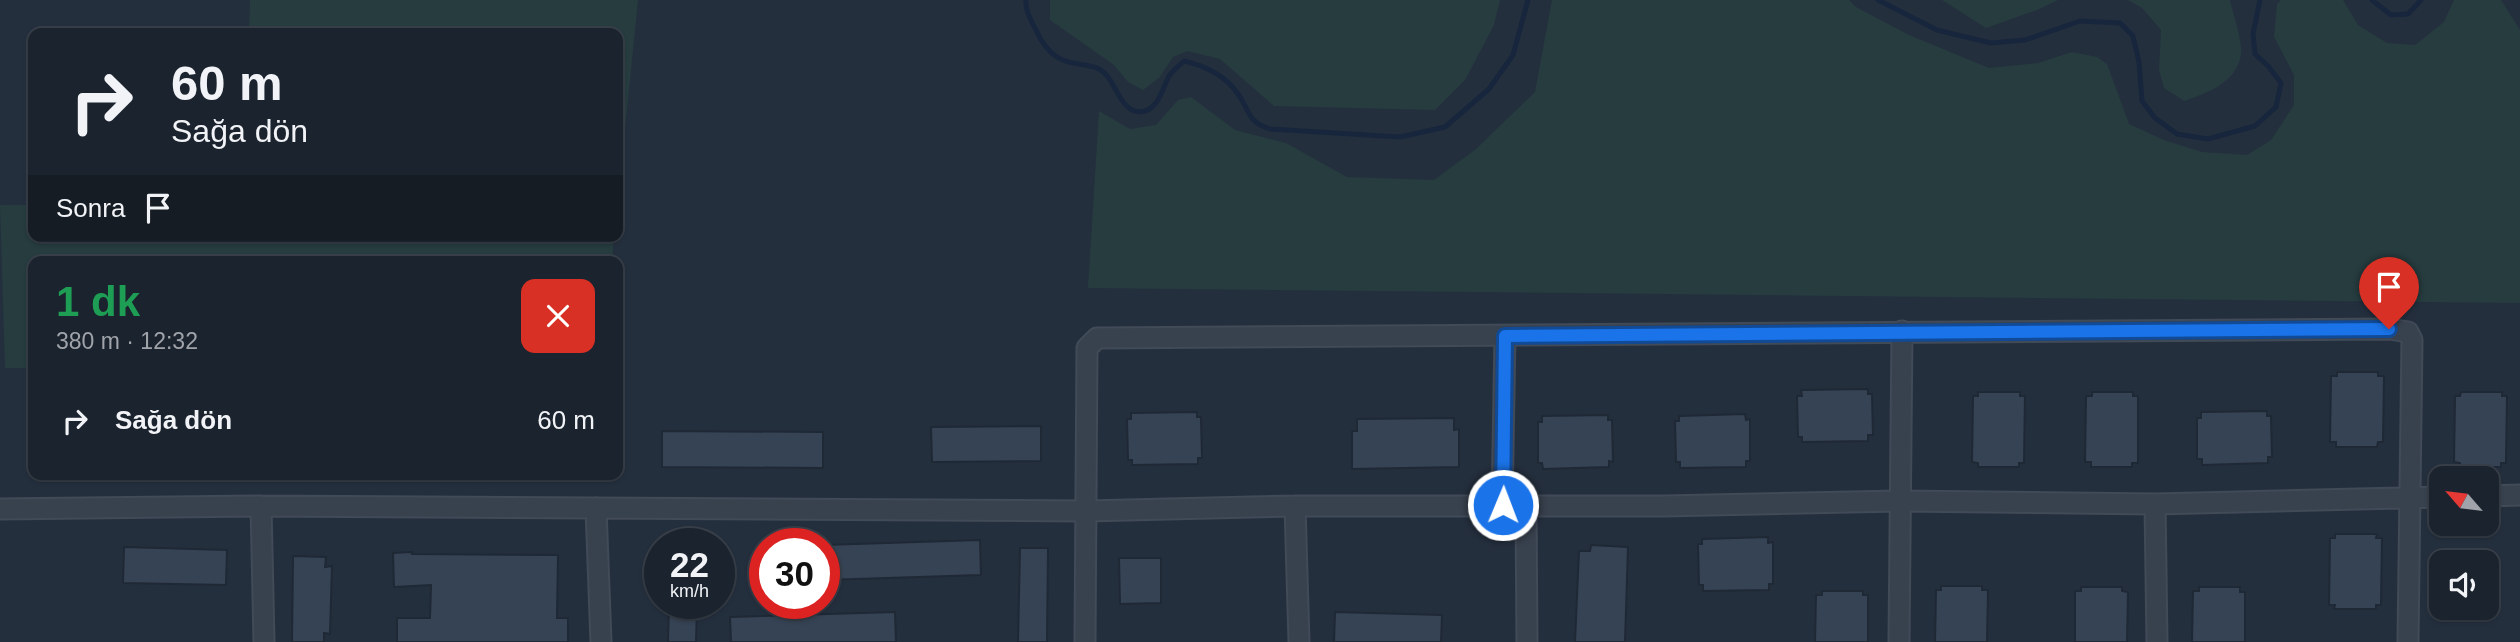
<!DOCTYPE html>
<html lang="tr">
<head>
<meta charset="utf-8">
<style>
	body { margin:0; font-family:Helvetica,sans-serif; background:#242b36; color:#f1f3f6; height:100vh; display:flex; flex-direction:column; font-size:26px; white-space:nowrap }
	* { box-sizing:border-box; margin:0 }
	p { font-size:23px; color:#a0a4aa }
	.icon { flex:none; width:38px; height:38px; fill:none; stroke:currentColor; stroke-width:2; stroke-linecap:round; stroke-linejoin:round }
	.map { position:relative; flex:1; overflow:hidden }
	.panel { position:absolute; left:28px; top:256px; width:595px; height:224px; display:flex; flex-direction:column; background:#1b232e; border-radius:14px; box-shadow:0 2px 5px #0004,0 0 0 2px #39404a }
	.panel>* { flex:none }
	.top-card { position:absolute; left:28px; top:28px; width:595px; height:214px; border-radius:14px; box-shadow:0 2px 5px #0004,0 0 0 2px #39404a; background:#1b232e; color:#f1f3f6; overflow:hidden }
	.needle { width:46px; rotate:298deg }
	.fabs { position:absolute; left:2429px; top:466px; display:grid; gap:14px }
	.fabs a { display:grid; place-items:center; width:70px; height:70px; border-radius:14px; background:#1b232e; box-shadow:0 2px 5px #0004,0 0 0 2px #39404a; font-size:35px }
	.speed { position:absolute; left:644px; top:528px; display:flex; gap:14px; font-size:35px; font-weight:700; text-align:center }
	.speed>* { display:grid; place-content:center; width:91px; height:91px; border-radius:50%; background:#1b232e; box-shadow:0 2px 5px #0004,0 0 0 2px #39404a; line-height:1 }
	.speed small { font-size:18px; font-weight:400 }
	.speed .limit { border:10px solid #d22; background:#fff; color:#111 }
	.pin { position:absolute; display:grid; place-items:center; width:60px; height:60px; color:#fff; margin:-72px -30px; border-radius:50% 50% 50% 0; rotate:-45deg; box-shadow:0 0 7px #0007 }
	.pin .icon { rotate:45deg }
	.me { position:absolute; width:77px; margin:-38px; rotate:1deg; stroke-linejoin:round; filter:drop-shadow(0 0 5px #0008) }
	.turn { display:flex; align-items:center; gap:24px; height:147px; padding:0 28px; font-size:32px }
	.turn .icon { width:91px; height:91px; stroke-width:2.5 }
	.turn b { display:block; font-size:49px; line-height:60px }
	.then { display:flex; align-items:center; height:66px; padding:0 28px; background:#0003; gap:14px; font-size:26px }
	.round { display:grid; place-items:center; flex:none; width:74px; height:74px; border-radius:14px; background:#242b36 }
	.head { display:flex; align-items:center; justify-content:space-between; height:119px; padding:0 28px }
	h1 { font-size:42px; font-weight:600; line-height:52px; color:#1e9e55 }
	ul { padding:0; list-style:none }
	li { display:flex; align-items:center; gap:21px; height:91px; padding:0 28px }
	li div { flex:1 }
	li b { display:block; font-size:26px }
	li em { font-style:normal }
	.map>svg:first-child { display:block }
	.green { fill:#263c3f }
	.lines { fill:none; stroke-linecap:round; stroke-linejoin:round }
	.stream { stroke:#17263c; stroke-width:5 }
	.building { fill:#364354; stroke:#1f2835; stroke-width:2 }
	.street-casing { stroke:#414a57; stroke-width:23 }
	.street { stroke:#38414e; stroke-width:19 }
	.route-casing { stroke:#114b97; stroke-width:18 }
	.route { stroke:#1a73e8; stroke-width:12 }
</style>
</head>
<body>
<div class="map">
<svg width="2520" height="642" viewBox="0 0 2520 642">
	<rect width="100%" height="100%" fill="#242f3e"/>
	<path class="green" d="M 250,0 L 638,0 L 618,201 L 618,33 L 249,33 Z
		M 1050,0 L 1500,0 L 1494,25 L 1465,80 L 1435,110 L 1274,106 L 1220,59 L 1187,51 L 1173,57 L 1159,78 L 1143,90 L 1128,82 L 1114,65 L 1050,20 Z
		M 1552,0 L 1849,0 L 1856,7 L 1909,35 L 1989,68 L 2038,63 L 2072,52 L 2097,57 L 2107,64 L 2129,124 L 2164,140 L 2202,152 L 2247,155 L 2271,140 L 2294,105 L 2294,75 L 2274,37 L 2277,4 L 2281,0 L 2343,0 L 2358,25 L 2387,43 L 2415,45 L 2444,22 L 2454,0 L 2501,0 L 2520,30 L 2520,303 L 1088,288 L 1099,111 L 1130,129 L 1156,125 L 1178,100 L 1191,97 L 1235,130 L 1286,143 L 1347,177 L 1434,180 L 1476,149 L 1535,92 Z
		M 1942,0 L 2058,0 L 2037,10 L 1986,28 Z
		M 2128,0 L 2230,0 C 2233,14 2243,42 2241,54 C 2237,83 2207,93 2184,101 L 2164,88 L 2159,70 L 2161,30 L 2142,8 Z
		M 0,205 L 33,205 L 33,236 L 614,236 L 612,261 L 33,261 L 33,368 L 5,368 Z"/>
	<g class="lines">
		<path class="stream" d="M 1026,0 C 1025,11 1031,20 1036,30 C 1058,80 1091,53 1108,77 C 1117,88 1124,117 1145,111 C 1159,107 1163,87 1169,76 C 1173,70 1179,66 1184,61 C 1206,66 1225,75 1238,94 C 1251,112 1246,121 1270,129 L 1400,137 L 1445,127 L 1489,89 L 1513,55 L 1528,0
			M 1878,0 L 1937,30 L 1991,43 L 2025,40 L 2080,21 L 2120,23 L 2133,36 L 2139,62 L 2142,101 L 2155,118 L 2177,134 L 2208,139 L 2255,126 L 2276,107 L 2281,83 L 2268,66 L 2255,54 L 2253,34 L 2260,0
			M 2372,0 L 2391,15 L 2408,14 L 2421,0"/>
	</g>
	<path class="building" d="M 2337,372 L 2378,372 L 2378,376 L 2384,376 L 2383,442 L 2378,442 L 2377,447 L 2336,447 L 2336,442 L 2330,442 L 2331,376 L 2337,376 Z
		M 1868,389 L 1868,394 L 1872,394 L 1873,435 L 1868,435 L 1868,441 L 1802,442 L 1802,437 L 1798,437 L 1797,396 L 1802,396 L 1801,390 Z
		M 1978,392 L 2020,392 L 2020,396 L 2025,396 L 2024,463 L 2019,463 L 2019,467 L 1978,467 L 1978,463 L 1972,462 L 1973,396 L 1978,396 Z
		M 2092,392 L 2133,392 L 2133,396 L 2138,396 L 2138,463 L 2132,463 L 2132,467 L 2091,467 L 2091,462 L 2085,462 L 2086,396 L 2092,396 Z
		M 2461,392 L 2502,392 L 2502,396 L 2507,396 L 2506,463 L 2501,463 L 2501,467 L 2460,467 L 2460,463 L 2454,462 L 2455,396 L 2460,396 Z
		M 2267,411 L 2267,416 L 2271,416 L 2272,457 L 2268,457 L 2268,463 L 2202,465 L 2202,459 L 2197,459 L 2197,418 L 2201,418 L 2201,412 Z
		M 1197,412 L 1197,417 L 1201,417 L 1202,458 L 1198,458 L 1198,464 L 1132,465 L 1132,460 L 1128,460 L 1127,419 L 1131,419 L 1131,413 Z
		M 1745,414 L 1746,420 L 1750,419 L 1750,461 L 1746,461 L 1746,467 L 1680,468 L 1680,462 L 1676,462 L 1675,421 L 1679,421 L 1679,416 Z
		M 1608,415 L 1608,420 L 1612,420 L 1613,462 L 1609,461 L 1609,467 L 1543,469 L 1542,463 L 1538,463 L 1538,422 L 1542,422 L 1542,416 Z
		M 1454,418 L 1454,430 L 1459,429 L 1459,467 L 1352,469 L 1352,431 L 1357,431 L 1357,419 Z
		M 1041,426 L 1041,461 L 932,462 L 931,427 Z
		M 662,431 L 823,432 L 823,468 L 662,467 Z
		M 2335,534 L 2377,534 L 2376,538 L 2382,538 L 2381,605 L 2376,605 L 2376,609 L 2334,609 L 2335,605 L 2329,605 L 2330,538 L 2335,538 Z
		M 1768,537 L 1768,543 L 1773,542 L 1773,584 L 1769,584 L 1769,590 L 1703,591 L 1703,585 L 1699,585 L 1698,544 L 1702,544 L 1702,539 Z
		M 980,540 L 981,575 L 824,580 L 824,545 Z
		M 1591,545 L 1628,547 L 1625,642 L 1575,642 L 1579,551 L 1590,551 Z
		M 124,547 L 227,550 L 226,585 L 123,583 Z
		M 1020,548 L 1048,548 L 1047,642 L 1018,642 Z
		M 412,552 L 412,554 L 558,555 L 557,618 L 568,618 L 568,642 L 397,642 L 397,618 L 430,618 L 431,585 L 394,587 L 393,553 Z
		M 293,556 L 326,557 L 325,567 L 332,566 L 330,634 L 324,633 L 324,642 L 292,642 Z
		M 1119,558 L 1161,558 L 1161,603 L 1120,604 Z
		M 1941,586 L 1982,586 L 1982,590 L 1988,590 L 1987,642 L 1935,642 L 1936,590 L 1941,590 Z
		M 2081,587 L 2122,587 L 2122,591 L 2128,592 L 2127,642 L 2075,642 L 2075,591 L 2081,591 Z
		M 2199,587 L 2240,587 L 2240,592 L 2245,592 L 2245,642 L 2192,642 L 2193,591 L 2199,591 Z
		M 1822,591 L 1863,591 L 1863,595 L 1868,595 L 1868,642 L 1815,642 L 1816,595 L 1822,595 Z
		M 669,604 L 697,604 L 696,642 L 668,642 Z
		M 895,612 L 896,642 L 731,642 L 730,617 Z
		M 1335,612 L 1442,615 L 1441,642 L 1334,642 Z"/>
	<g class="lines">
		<defs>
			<path id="street" d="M 2487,496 L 2520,495
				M 2155,504 L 2157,642
				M 1502,505 L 1505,336
				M 261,506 L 264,642
				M 1295,506 L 1299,642
				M 1526,507 L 1527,642
				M 596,508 L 601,642
				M 0,509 L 261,506 L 1086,511 L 1295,506 L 1664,506 L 1899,501 L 2155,504 L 2441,497
				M 1085,642 L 1087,348 L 1097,338 L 2389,329 L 2408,332 L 2412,340 L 2408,642
				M 1899,642 L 1902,331"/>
		</defs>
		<use href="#street" class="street-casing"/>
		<use href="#street" class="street"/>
	</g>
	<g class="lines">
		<defs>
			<path id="route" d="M 1503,505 L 1505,336 L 2389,329"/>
		</defs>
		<use href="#route" class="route-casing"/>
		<use href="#route" class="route"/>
	</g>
</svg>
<div class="fabs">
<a><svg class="needle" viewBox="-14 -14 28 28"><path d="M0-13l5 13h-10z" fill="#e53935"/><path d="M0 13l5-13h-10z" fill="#a0a4aa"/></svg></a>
<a><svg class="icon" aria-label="sound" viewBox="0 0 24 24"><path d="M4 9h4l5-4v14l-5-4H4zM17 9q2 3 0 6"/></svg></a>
</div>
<div class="speed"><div>22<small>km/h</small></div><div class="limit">30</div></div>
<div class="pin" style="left:2389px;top:329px;background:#d93025"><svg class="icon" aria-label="arrive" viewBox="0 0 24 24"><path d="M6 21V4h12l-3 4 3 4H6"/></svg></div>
<svg class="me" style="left:1503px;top:505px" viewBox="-20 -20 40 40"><circle r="17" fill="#1a73e8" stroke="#fff" stroke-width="3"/><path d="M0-11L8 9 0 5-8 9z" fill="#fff"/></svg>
<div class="top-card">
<div class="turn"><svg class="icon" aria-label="right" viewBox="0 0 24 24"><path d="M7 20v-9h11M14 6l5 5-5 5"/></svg><div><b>60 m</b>Sağa dön</div></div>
<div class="then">Sonra<svg class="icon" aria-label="arrive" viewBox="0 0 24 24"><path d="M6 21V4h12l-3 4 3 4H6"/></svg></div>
</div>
<section class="panel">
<div class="head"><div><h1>1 dk</h1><p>380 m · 12:32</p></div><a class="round" style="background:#d93025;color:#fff"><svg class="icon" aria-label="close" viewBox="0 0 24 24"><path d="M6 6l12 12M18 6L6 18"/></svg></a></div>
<ul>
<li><svg class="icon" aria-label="right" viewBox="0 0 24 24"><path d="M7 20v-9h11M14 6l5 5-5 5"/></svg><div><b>Sağa dön</b></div><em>60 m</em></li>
</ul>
</section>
</div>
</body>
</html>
